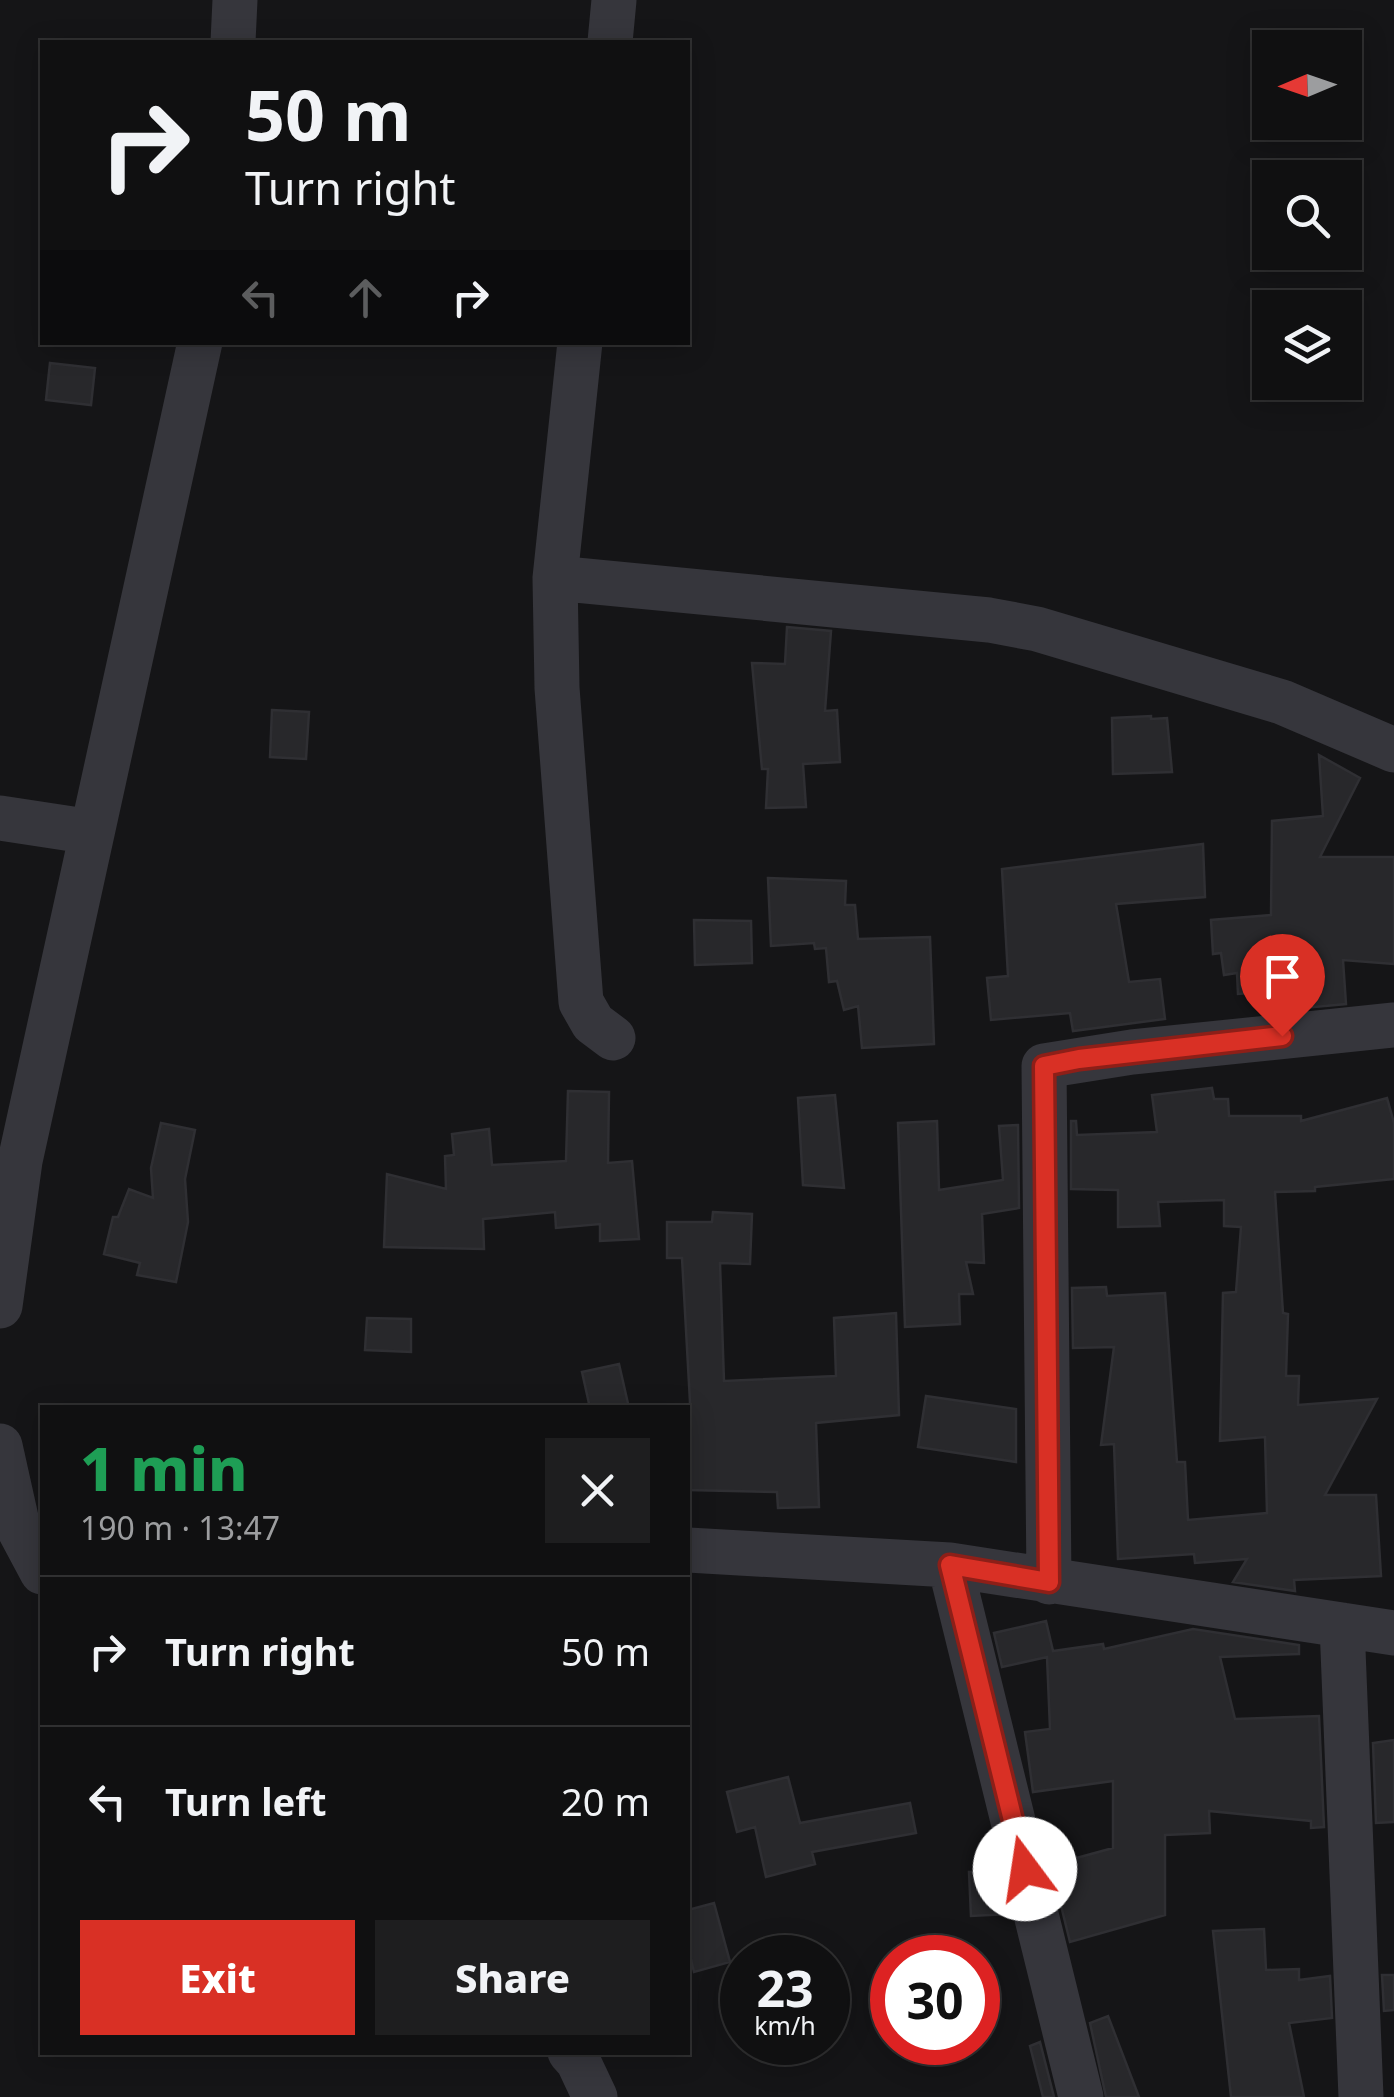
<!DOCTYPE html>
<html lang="en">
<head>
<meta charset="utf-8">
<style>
	body { margin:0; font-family:"Noto Sans",sans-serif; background:#1e1e1f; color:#f1f3f6; height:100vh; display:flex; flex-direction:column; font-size:38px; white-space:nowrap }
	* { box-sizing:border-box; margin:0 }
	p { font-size:32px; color:#9c9d9f }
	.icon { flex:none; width:55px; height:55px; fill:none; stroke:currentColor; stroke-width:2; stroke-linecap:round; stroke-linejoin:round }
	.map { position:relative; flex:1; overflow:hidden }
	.details { position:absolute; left:40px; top:1405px; width:650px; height:650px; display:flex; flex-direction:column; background:#101011; border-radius:0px; box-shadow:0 5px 25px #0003,0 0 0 2px #303031 }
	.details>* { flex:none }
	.hud { position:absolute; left:40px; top:40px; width:650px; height:305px; border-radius:0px; box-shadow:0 5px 25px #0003,0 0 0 2px #303031; background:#101011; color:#f1f3f6; overflow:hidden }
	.needle { width:65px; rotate:268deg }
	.fabs { position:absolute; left:1252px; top:30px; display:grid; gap:20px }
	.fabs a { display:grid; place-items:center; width:110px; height:110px; border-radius:0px; background:#101011; box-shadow:0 5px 25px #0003,0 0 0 2px #303031; font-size:50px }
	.speed { position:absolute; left:720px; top:1935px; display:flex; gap:20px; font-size:50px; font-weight:700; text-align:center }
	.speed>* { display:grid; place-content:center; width:130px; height:130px; border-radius:50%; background:#101011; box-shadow:0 5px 25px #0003,0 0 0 2px #303031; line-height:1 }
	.speed small { font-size:25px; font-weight:400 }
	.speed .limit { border:15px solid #d22; background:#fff; color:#111 }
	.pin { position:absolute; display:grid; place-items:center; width:85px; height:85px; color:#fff; margin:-102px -42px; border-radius:50% 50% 50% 0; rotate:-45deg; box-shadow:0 0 10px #0007 }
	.pin .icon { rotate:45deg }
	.me { position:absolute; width:110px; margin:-55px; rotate:346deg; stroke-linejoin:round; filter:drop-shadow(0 0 8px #0008) }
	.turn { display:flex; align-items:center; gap:35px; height:210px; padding:0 40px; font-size:45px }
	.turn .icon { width:130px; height:130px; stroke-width:2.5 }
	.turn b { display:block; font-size:70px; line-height:85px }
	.lanes { display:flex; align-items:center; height:95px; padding:0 40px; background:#0003; justify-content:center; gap:50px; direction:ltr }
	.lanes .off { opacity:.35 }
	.round { display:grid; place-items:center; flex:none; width:105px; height:105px; border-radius:0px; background:#1e1e1f }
	.head { display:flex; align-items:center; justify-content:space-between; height:170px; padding:0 40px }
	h1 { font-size:60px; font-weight:800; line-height:75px; color:#1e9e55 }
	.button { display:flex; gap:20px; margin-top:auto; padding:20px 40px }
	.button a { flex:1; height:115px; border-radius:0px; background:#d93025; color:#fff; font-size:40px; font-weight:800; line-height:115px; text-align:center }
	.button a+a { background:#1e1e1f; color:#f1f3f6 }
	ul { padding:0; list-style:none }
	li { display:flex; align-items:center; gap:30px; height:150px; padding:0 40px; border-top:2px solid #303031 }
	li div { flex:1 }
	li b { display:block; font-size:38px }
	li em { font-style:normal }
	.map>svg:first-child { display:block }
	.building { fill:#28282b; stroke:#2f2f33; stroke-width:2.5 }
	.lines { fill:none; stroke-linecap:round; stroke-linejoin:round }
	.street { stroke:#36363c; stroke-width:45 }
	.route-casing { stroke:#8d1f18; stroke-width:25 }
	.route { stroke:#d93025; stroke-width:18 }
</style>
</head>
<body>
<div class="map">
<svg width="1394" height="2097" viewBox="0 0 1394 2097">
	<rect width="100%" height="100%" fill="#151517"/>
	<path class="building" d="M 50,363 L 95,368 L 91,405 L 46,400 Z
		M 787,627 L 831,631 L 825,711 L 837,710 L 840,762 L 803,764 L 806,807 L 766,808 L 768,769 L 762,769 L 752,663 L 785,664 Z
		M 272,710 L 309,712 L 306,759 L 270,757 Z
		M 1151,716 L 1151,719 L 1167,718 L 1172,772 L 1113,774 L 1112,718 Z
		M 1319,755 L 1360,778 L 1320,857 L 1394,857 L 1394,964 L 1343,960 L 1346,1004 L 1304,1008 L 1302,989 L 1238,994 L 1237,973 L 1224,975 L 1221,953 L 1213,954 L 1211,920 L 1271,915 L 1272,821 L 1323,816 Z
		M 1203,844 L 1205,897 L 1116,904 L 1129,982 L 1160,979 L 1165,1019 L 1073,1031 L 1070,1013 L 991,1020 L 987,978 L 1008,976 L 1002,869 Z
		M 768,878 L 846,881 L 845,905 L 855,905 L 858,939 L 930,937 L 934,1044 L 862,1048 L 858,1006 L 844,1010 L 837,981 L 829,982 L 826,948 L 815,949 L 814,943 L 771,946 Z
		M 694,920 L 751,921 L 752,963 L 695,965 Z
		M 1212,1088 L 1214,1099 L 1228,1099 L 1229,1116 L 1301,1116 L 1301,1121 L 1387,1098 L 1394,1123 L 1394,1179 L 1315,1187 L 1315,1191 L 1275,1192 L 1283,1313 L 1288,1314 L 1286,1376 L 1299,1376 L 1298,1405 L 1377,1399 L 1325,1495 L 1376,1495 L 1381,1576 L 1294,1580 L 1295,1591 L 1233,1582 L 1247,1559 L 1195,1563 L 1194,1554 L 1118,1559 L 1114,1444 L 1101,1445 L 1114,1347 L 1073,1348 L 1072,1288 L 1106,1287 L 1107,1296 L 1165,1293 L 1177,1462 L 1185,1462 L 1188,1520 L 1267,1513 L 1265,1437 L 1220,1441 L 1223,1293 L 1236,1292 L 1241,1227 L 1224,1226 L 1224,1200 L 1158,1202 L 1160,1226 L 1118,1227 L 1118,1190 L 1071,1189 L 1071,1121 L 1076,1121 L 1077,1135 L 1157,1132 L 1152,1095 Z
		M 568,1091 L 609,1092 L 608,1163 L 632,1161 L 639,1239 L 600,1241 L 600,1224 L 556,1228 L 555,1212 L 483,1219 L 484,1249 L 384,1247 L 387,1174 L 446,1189 L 445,1156 L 454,1155 L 452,1134 L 489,1129 L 492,1165 L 566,1161 Z
		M 835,1095 L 844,1188 L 803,1185 L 798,1098 Z
		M 937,1121 L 939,1190 L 1003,1180 L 999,1126 L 1018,1125 L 1019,1208 L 982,1214 L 984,1263 L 966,1262 L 973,1294 L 959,1294 L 960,1324 L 905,1327 L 898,1123 Z
		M 161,1123 L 195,1130 L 185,1179 L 188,1222 L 176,1282 L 137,1275 L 140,1263 L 104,1254 L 113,1217 L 118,1217 L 129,1189 L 153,1198 L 151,1168 Z
		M 713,1212 L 752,1214 L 750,1264 L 720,1263 L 724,1381 L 836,1376 L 834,1318 L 896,1313 L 899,1415 L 816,1423 L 819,1507 L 778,1508 L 777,1492 L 688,1490 L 690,1402 L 682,1258 L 667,1258 L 667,1222 L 712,1222 Z
		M 367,1318 L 411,1319 L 411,1352 L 365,1350 Z
		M 619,1364 L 629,1408 L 590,1408 L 582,1372 Z
		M 926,1396 L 1016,1409 L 1016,1462 L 918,1447 Z
		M 1046,1621 L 1053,1651 L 1103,1644 L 1104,1649 L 1193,1629 L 1299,1645 L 1299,1654 L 1220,1657 L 1235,1719 L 1319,1716 L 1324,1827 L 1311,1828 L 1311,1821 L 1209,1811 L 1210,1833 L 1165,1835 L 1165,1915 L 1070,1942 L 1051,1865 L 1113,1848 L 1113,1781 L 1033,1792 L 1025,1732 L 1050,1729 L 1047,1657 L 1002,1667 L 994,1633 Z
		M 1394,1740 L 1394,1822 L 1376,1823 L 1373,1743 Z
		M 788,1777 L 800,1823 L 910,1803 L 916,1833 L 812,1852 L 815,1864 L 766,1877 L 755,1827 L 737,1832 L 727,1792 Z
		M 998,1871 L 1009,1914 L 971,1916 L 969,1872 Z
		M 714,1903 L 730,1962 L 694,1972 L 688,1947 L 688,1910 Z
		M 1264,1929 L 1266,1970 L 1299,1969 L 1299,1980 L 1330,1976 L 1332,2018 L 1289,2023 L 1304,2097 L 1231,2097 L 1213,1931 Z
		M 1382,1975 L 1394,1975 L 1394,2010 L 1384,2011 Z
		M 1108,2016 L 1139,2097 L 1106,2097 L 1090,2023 Z
		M 1040,2042 L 1054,2097 L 1043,2097 L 1030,2046 Z"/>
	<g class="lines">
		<path class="street" d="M 233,42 L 235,0
			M 610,42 L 614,0
			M 580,342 L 555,578 L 557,688 L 581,1002 L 593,1023 L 613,1038
			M 555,578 L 989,620 L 1037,629 L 1282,702 L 1394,750
			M 0,818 L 92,832
			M 0,1306 L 20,1161 L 200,342
			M 0,1446 L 18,1527 L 42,1572
			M 688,1550 L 950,1565 L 1394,1633
			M 950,1565 L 1081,2097
			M 1049,1582 L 1044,1066 L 1132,1052 L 1394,1025
			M 1342,1625 L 1361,2097
			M 570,2052 L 578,2061 L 595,2097"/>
	</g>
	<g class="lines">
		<defs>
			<path id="route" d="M 1025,1869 L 950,1565 L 1049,1582 L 1044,1066 L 1079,1059 L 1282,1036"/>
		</defs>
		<use href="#route" class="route-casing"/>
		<use href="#route" class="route"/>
	</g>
</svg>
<div class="fabs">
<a><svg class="needle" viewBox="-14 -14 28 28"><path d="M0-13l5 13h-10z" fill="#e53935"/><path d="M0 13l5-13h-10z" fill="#9c9d9f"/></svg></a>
<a><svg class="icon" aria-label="search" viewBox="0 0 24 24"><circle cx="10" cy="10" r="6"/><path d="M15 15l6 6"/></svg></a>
<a><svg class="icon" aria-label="layers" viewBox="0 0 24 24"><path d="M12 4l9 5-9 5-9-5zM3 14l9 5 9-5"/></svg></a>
</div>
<div class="speed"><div>23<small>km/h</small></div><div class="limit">30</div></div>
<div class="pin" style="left:1282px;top:1036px;background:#d93025"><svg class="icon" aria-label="arrive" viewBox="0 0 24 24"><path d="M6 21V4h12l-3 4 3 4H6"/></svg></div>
<svg class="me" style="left:1025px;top:1869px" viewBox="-20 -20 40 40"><circle r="19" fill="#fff"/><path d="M0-13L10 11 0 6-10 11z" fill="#d93025"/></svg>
<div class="hud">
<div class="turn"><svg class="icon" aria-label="right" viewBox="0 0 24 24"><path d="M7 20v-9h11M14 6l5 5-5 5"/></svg><div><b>50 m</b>Turn right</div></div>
<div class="lanes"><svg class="icon off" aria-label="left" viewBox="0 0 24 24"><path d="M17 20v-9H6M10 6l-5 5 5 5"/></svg><svg class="icon off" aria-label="ahead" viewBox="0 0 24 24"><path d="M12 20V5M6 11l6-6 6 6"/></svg><svg class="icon" aria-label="right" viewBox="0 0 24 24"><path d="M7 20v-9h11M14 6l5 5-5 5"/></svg></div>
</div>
<section class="details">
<div class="head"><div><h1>1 min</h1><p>190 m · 13:47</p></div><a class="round"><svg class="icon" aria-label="close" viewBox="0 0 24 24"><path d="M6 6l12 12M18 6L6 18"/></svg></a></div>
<ul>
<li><svg class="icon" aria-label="right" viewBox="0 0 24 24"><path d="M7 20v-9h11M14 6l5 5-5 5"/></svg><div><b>Turn right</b></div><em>50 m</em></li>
<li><svg class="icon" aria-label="left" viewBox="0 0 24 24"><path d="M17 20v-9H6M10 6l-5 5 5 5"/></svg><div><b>Turn left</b></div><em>20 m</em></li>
</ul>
<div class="button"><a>Exit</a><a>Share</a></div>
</section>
</div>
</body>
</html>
